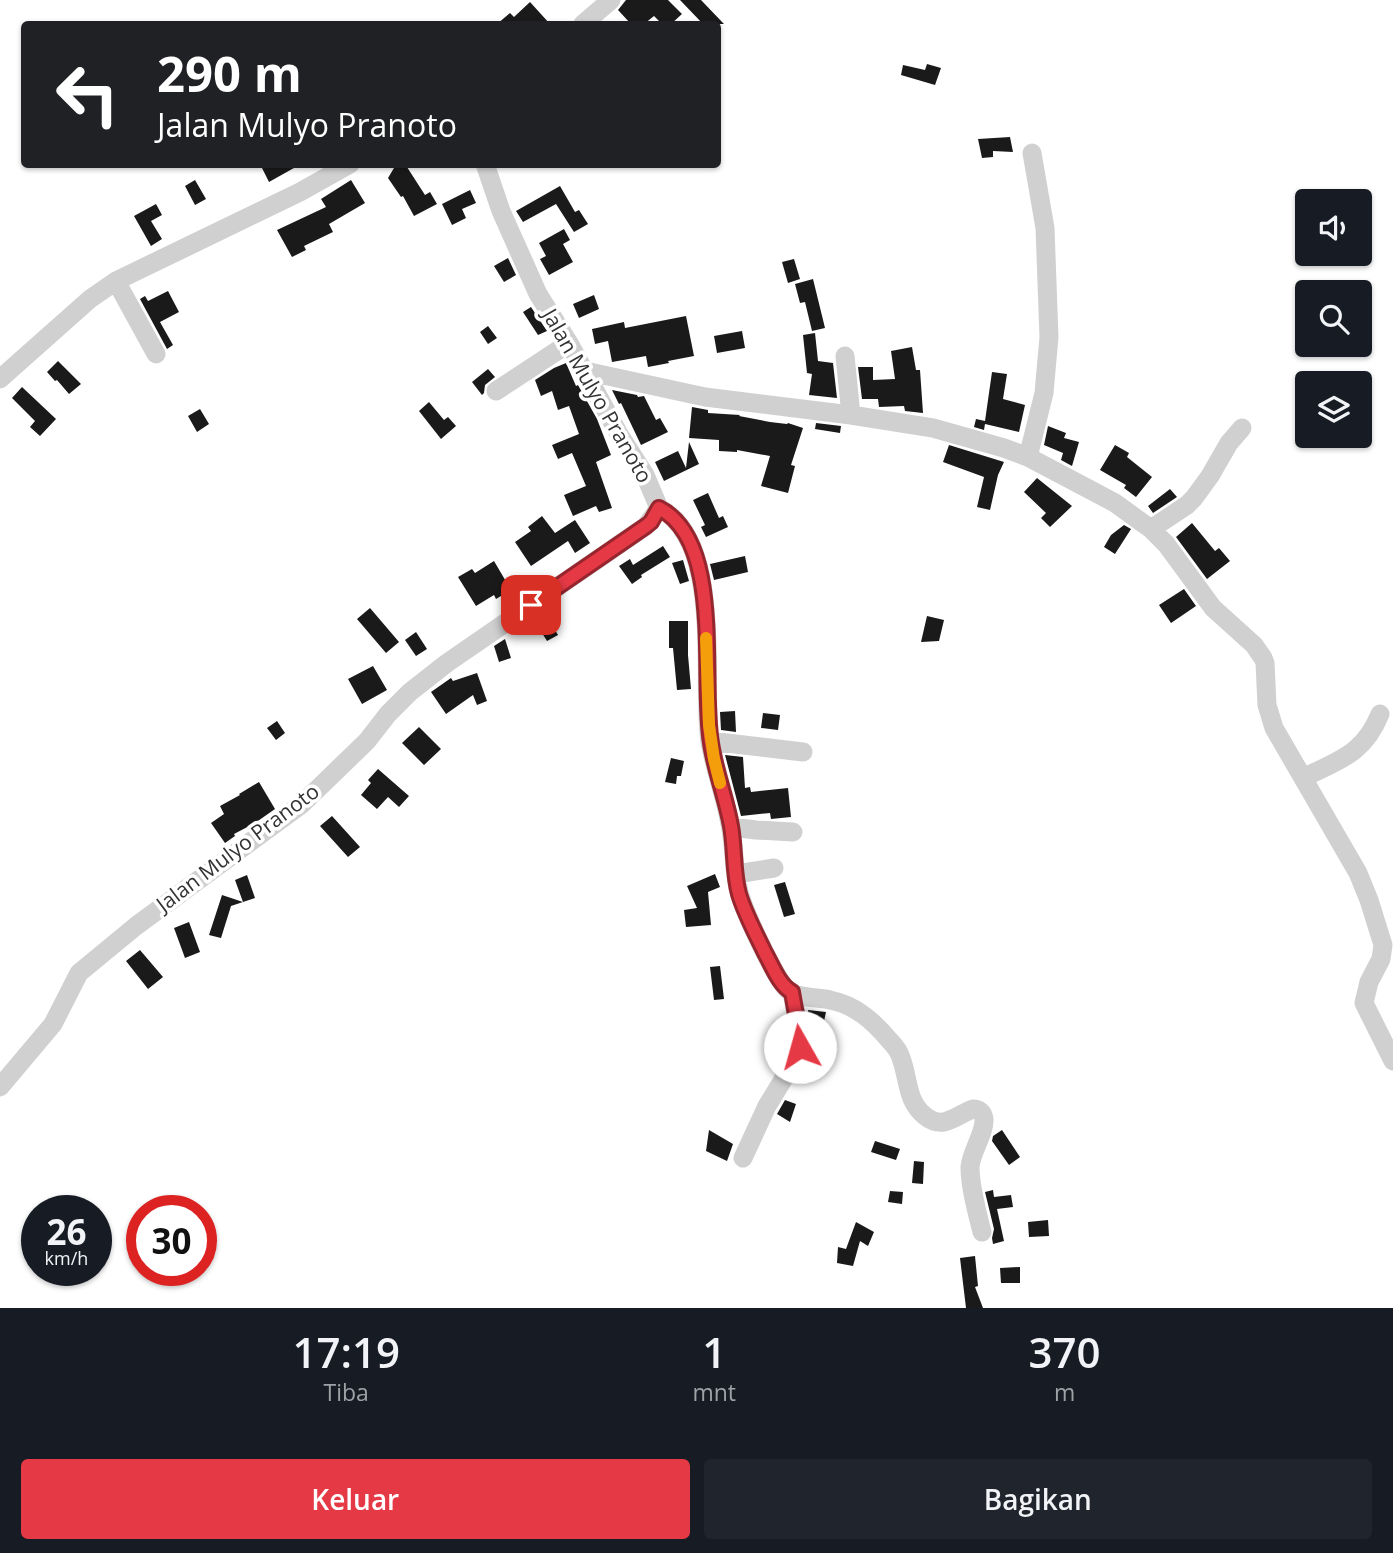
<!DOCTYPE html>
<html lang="id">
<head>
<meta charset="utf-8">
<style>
	body { margin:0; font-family:"Open Sans",sans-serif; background:#20242c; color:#f1f3f6; height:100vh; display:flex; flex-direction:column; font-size:26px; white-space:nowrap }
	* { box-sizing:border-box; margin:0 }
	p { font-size:23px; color:#9ea1a6 }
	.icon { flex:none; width:38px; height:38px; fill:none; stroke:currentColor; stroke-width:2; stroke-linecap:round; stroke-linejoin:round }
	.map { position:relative; height:1308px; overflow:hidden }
	.details { display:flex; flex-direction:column; background:#171b24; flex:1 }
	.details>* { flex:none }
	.top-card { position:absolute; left:21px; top:21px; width:700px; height:147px; border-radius:7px; box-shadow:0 2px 5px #0004; background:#202124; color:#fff; overflow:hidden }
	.tools { position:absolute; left:1295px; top:189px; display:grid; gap:14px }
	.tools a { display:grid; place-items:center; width:77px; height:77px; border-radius:7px; background:#171b24; box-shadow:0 2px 5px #0004; font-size:35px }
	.speed { position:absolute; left:21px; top:1195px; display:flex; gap:14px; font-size:35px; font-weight:700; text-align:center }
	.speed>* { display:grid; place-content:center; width:91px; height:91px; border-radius:50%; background:#171b24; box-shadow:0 2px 5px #0004; line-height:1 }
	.speed small { font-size:18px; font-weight:400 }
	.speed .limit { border:10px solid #d22; background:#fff; color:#111 }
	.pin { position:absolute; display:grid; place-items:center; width:60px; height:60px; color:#fff; margin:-30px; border-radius:14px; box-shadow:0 4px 10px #0006 }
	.me { position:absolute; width:77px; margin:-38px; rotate:353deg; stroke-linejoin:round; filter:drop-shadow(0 0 5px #0008) }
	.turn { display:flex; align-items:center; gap:24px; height:147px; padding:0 21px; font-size:32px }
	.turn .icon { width:91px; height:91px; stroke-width:2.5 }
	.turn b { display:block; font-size:49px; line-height:60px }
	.eta { display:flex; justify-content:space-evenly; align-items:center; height:119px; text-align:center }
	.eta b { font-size:42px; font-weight:600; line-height:49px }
	.primary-button { display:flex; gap:14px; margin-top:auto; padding:14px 21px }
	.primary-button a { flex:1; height:80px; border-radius:7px; background:#e63946; color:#fff; font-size:28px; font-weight:600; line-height:80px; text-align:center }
	.primary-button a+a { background:#20242c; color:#f1f3f6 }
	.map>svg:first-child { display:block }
	.building { fill:#1a1a1a }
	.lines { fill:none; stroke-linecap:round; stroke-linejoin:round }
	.minor { stroke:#d0d0d0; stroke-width:19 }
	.route-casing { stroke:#96252e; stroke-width:18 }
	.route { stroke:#e63946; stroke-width:12 }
	.slow { stroke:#f59e0b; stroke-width:12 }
	.labels { text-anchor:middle; stroke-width:7; stroke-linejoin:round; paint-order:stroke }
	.street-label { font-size:21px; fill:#333; stroke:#fff }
</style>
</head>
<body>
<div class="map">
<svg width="1393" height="1308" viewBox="0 0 1393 1308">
	<rect width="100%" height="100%" fill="#fff"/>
	<path class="building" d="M 626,0 L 668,0 L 682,14 L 671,24 L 662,24 L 654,16 L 644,24 L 631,24 L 618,10 Z
		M 680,0 L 701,0 L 724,24 L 703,24 Z
		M 530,2 L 550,24 L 497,24 L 510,13 L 514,17 Z
		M 927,64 L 941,68 L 935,85 L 901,75 L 903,65 L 925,70 Z
		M 1010,137 L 1013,152 L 993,151 L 993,157 L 982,158 L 978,139 Z
		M 260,164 L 301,164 L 269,182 Z
		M 405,164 L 425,195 L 430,192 L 437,204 L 414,216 L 403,196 L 401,197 L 388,178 L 394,168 Z
		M 195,180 L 206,199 L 195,205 L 185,186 Z
		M 351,180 L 365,203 L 329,224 L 333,232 L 304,246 L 306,250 L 292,257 L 277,230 L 326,207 L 321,199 Z
		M 560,186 L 575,212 L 579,210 L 588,224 L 574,232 L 556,204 L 523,222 L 516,211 Z
		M 470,190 L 476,203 L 462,209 L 466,218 L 452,225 L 442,204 Z
		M 156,204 L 162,215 L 151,221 L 162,239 L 151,246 L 134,216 Z
		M 564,229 L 570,240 L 563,244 L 573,262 L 549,275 L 540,259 L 546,256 L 539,243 Z
		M 508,258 L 516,275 L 504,282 L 494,266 Z
		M 794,259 L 800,279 L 788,283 L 782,262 Z
		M 813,279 L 825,328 L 812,331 L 805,302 L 800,303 L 795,284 Z
		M 168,291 L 179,312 L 160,322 L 173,345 L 167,349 L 140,299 L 145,296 L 148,301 Z
		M 594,295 L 599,309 L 579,318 L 573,304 Z
		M 531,307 L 547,331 L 538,335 L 523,312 Z
		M 686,316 L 694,356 L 668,361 L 669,363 L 648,367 L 646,356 L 612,362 L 608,341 L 595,344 L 592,329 L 624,322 L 625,328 Z
		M 488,326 L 497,338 L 488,344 L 480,332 Z
		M 742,331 L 745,348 L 717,353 L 714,336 Z
		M 815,333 L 818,361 L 833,363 L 837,398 L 809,395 L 812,374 L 807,373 L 803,335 Z
		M 912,347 L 916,370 L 920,370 L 923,413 L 905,411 L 904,406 L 879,407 L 878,399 L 862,399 L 858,367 L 873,367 L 873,380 L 895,379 L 891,351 Z
		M 58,361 L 81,384 L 69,394 L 57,380 L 55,381 L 47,372 Z
		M 566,363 L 576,386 L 578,385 L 597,419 L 611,455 L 596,462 L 612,508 L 599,512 L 596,506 L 573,516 L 564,495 L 586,486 L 572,453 L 558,459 L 552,445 L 579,434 L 569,406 L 558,410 L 552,391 L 541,396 L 535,380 L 554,368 Z
		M 488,369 L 495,377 L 485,385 L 484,393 L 482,395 L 472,382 Z
		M 992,372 L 1007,374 L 1003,399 L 1025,405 L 1019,432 L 985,424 L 984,430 L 974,427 L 976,419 L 985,421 Z
		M 22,387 L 56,419 L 40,436 L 30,427 L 35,421 L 12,398 Z
		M 612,390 L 637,395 L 638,397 L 644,396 L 656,420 L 660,418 L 668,432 L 641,445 L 621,403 L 619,404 Z
		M 429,402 L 444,420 L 448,417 L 456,426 L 441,439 L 419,411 Z
		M 692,407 L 708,410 L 708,413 L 740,415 L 739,416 L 770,422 L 787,424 L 788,423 L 803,428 L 791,465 L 795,466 L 788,493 L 761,486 L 770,456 L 737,450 L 737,452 L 719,451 L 719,440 L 689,438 Z
		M 200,409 L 209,424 L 197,432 L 188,416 Z
		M 816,423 L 841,426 L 840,433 L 815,429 Z
		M 1048,426 L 1066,433 L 1064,438 L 1079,442 L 1072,466 L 1061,460 L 1063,453 L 1044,445 Z
		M 689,442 L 699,464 L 664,481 L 655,462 L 678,451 L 686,468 Z
		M 949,445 L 1004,462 L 998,475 L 990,510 L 977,507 L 984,477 L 943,462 Z
		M 1115,445 L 1129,453 L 1127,457 L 1152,477 L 1136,497 L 1124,488 L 1126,485 L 1100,470 Z
		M 1037,478 L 1072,506 L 1050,527 L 1041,518 L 1046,513 L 1024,492 Z
		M 1170,489 L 1177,497 L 1153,513 L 1148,506 Z
		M 708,493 L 719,518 L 723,516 L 728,527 L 706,537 L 701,527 L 705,525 L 693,500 Z
		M 542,516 L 555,533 L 575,520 L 590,543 L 575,553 L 568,541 L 531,566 L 515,542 L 531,531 L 528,527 Z
		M 1192,523 L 1215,551 L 1219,548 L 1230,561 L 1207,579 L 1176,537 Z
		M 1124,525 L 1131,529 L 1115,554 L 1104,547 L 1111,535 Z
		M 663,546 L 670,557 L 641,575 L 642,577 L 632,584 L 619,566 L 630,559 L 633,565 Z
		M 745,556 L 748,572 L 714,580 L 710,564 Z
		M 683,560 L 689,581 L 680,584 L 672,563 Z
		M 494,561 L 511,590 L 496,599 L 494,595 L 476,606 L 458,577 L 472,569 L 475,573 Z
		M 1184,589 L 1196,606 L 1171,623 L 1159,605 Z
		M 370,608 L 399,642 L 386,653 L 357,619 Z
		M 545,613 L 558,635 L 547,641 L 534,620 Z
		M 927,616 L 944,620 L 939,641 L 921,642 Z
		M 669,621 L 688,621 L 688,655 L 691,689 L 677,690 L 673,648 L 669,648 Z
		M 416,632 L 427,649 L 416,656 L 405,640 Z
		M 505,639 L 511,658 L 499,662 L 494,646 Z
		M 373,666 L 387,690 L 362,704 L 348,679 Z
		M 477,673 L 487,701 L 477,705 L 473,695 L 446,714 L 431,692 L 451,678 L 453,681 Z
		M 735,711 L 736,732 L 721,730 L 720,712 Z
		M 763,713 L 780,715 L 778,730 L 761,728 Z
		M 277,721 L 285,733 L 276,740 L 267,728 Z
		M 419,727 L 441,749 L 424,765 L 402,743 Z
		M 725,755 L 743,757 L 745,788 L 750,787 L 751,792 L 788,788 L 791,817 L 771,819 L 770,813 L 741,816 Z
		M 671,758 L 684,761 L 681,776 L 677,776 L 676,784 L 665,782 Z
		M 378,769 L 409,796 L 399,807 L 388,797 L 377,809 L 361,795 L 371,783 L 368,780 Z
		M 259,782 L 275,809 L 255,823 L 234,834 L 235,836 L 225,843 L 211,823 L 224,814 L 220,806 L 240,795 L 239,794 Z
		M 332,816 L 360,847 L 348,857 L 320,826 Z
		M 715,874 L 720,887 L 708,892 L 711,925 L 686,927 L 684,910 L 697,908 L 687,886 Z
		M 247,875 L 255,898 L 231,906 L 221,938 L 209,935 L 222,895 L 243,902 L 235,880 Z
		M 785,882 L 795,914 L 784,917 L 774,885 Z
		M 189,922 L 200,952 L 185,958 L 174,928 Z
		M 140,950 L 163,977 L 148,989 L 126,961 Z
		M 720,966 L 724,999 L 714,1000 L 710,967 Z
		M 808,1010 L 826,1012 L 823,1026 L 810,1023 Z
		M 785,1100 L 796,1104 L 790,1122 L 777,1114 Z
		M 709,1130 L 733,1144 L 727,1161 L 706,1151 Z
		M 1002,1130 L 1020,1157 L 1009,1165 L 992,1141 L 993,1136 Z
		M 875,1141 L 900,1149 L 896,1160 L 871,1152 Z
		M 914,1161 L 924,1162 L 923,1184 L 912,1183 Z
		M 993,1190 L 994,1197 L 1011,1195 L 1013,1207 L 997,1209 L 1004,1241 L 993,1244 L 992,1238 L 994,1229 L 985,1192 Z
		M 890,1191 L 903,1192 L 902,1204 L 888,1202 Z
		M 1048,1220 L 1049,1236 L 1029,1237 L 1028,1222 Z
		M 856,1222 L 874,1232 L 868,1246 L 860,1241 L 853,1266 L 837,1263 L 838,1247 L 846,1249 Z
		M 975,1256 L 978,1286 L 975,1287 L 983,1308 L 966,1308 L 960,1258 Z
		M 1020,1267 L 1020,1283 L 1001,1283 L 1000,1268 Z"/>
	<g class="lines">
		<path class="minor" d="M 583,24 L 611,0
			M 116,281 L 156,354
			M 845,356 L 851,415
			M 585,371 L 705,397 L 851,415 L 933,428 L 1004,448 L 1028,457 L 1083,486 L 1115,503 L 1151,529 L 1166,544 L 1213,608 L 1254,645 L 1263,658 L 1265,663 L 1267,705 L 1274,728 L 1358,873 L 1369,900 L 1383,945 L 1381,959 L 1369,982 L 1364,1003 L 1393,1061
			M 0,379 L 90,299 L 116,281 L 300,192 L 350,164
			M 496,391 L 569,343
			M 1028,457 L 1044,393 L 1049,337 L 1045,228 L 1032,153
			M 659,508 C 724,541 701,680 710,742 C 715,770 725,796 730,824 C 735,847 733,870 739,892 C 744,911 776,981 789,991 C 800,999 818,997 830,1000 C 856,1005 874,1022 890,1041 C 895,1046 899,1051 901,1058 C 909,1079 906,1101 925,1116 C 930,1120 937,1123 944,1122 C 954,1120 964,1112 973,1109 C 979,1109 983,1112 984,1119 C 985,1133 971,1152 970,1167 C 970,1187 977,1212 982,1232
			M 1151,529 L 1187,505 L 1194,498 L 1210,476 L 1229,443 L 1242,428
			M 710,741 L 803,752
			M 1303,778 C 1339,760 1364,754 1380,714
			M 731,827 L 756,830 L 793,832
			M 736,874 L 774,868
			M 0,1087 L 53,1024 L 79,973 L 136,926 L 302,804 L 367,741 L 388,714 L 410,692 L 447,663 L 646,526 L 659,508 L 645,475 L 620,436 L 569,343 L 538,294 L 501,211 L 485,164
			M 743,1158 L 767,1106 L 792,1065 L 800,1047 L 800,1037 L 792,992"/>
	</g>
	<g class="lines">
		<defs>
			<path id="route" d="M 531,605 L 646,526 L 651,522 L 659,508 C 725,542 700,680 711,743 C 715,771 726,798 731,826 C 735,848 733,872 739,894 C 745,914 756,934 765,953 C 772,965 779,985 792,992 L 800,1037 L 800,1047"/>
		</defs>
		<use href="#route" class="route-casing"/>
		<use href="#route" class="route"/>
		<path class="slow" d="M 706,638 L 709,725 L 714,759 L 720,783"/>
	</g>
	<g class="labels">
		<g class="street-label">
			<text transform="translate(597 396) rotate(60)" y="7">Jalan Mulyo Pranoto</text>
			<text transform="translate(238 848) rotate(-37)" y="7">Jalan Mulyo Pranoto</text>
		</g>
	</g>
</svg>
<div class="tools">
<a><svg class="icon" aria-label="sound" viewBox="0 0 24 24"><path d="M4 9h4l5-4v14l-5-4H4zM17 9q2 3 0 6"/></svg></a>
<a><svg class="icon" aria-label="search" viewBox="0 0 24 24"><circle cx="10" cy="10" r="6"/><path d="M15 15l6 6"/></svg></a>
<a><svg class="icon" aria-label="layers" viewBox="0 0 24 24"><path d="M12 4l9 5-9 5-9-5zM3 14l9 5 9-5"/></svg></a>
</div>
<div class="speed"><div>26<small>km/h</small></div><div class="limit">30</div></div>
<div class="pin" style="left:531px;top:605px;background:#d93025"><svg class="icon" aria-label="arrive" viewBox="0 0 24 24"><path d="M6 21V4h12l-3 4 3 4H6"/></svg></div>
<svg class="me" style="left:800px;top:1047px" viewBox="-20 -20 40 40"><circle r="19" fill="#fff"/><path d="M0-13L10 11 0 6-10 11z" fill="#e63946"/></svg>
<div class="top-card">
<div class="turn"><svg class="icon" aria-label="left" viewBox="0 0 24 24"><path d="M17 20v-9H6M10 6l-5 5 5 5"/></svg><div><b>290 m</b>Jalan Mulyo Pranoto</div></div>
</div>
</div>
<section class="details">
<div class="eta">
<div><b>17:19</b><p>Tiba</p></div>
<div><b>1</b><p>mnt</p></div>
<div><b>370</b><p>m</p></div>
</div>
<div class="primary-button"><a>Keluar</a><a>Bagikan</a></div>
</section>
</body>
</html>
